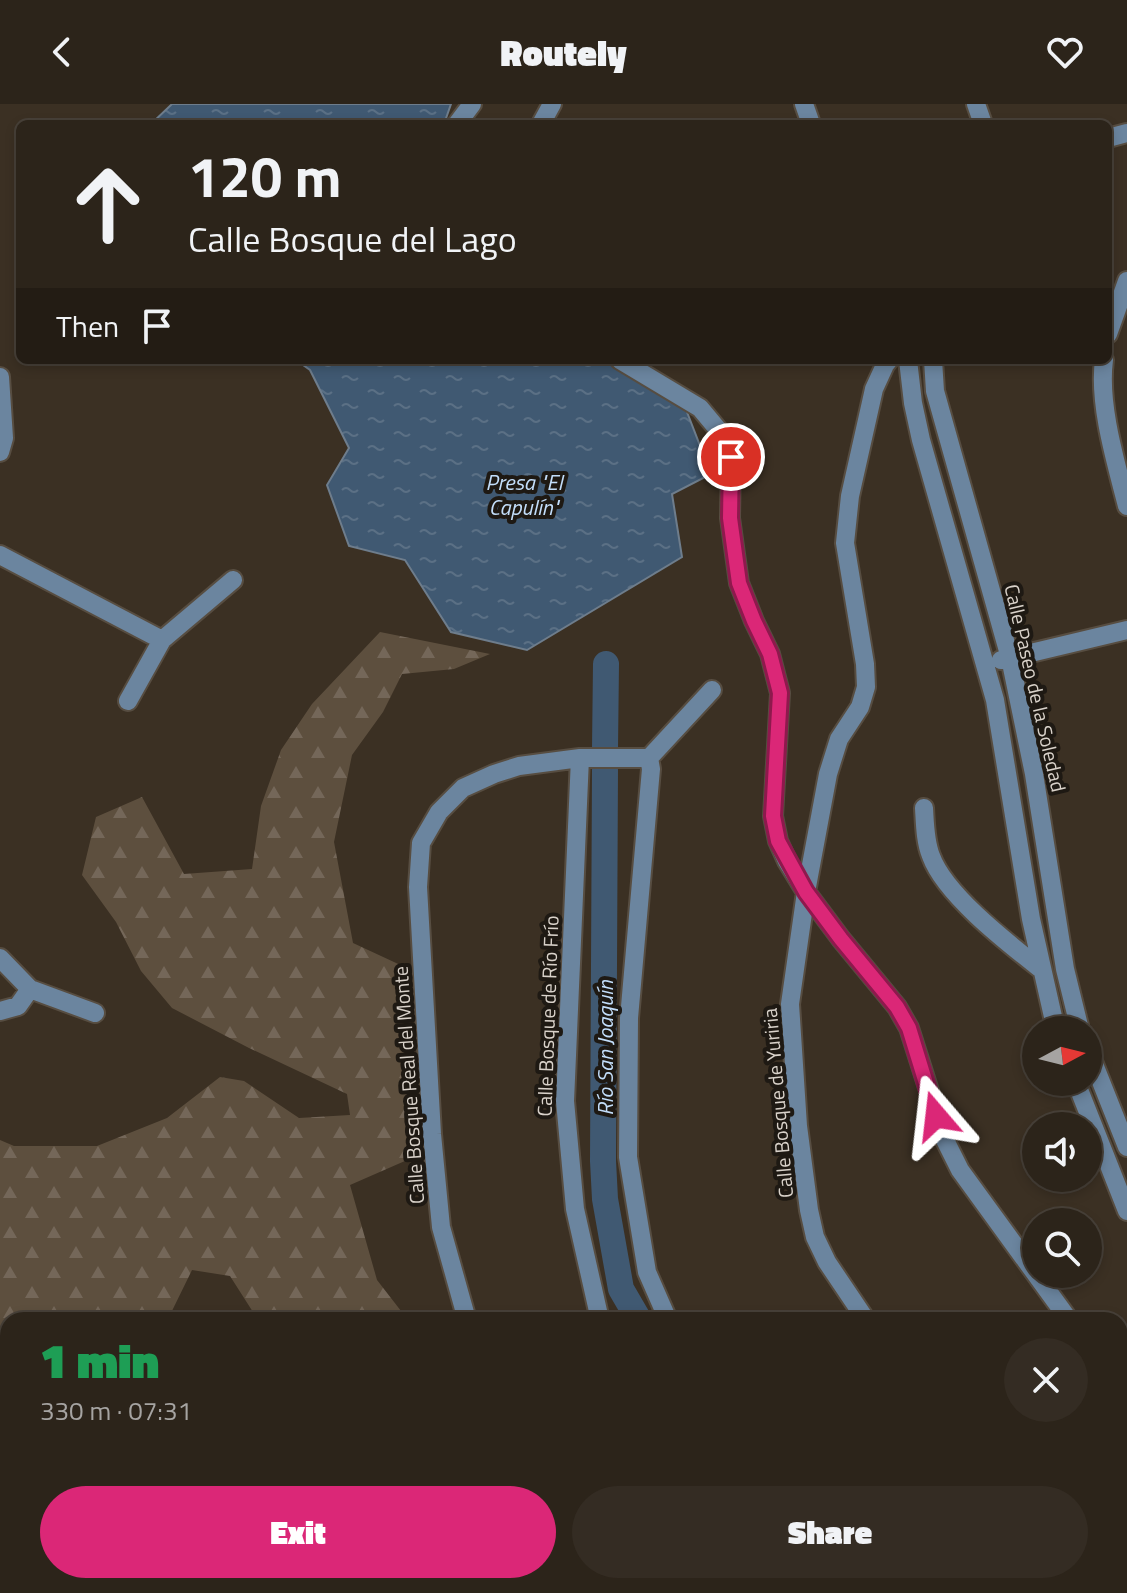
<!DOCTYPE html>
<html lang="en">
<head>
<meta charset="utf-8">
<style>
	body { margin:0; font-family:"Titillium Web",sans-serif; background:#342c23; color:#f1f3f6; height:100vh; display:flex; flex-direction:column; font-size:30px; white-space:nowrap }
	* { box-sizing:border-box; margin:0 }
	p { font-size:26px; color:#a6a4a2 }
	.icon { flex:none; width:44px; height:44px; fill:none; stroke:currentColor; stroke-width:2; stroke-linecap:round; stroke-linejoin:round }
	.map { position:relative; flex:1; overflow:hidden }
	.panel { position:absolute; left:0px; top:1208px; width:1128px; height:282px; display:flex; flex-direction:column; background:#2c241a; border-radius:24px 24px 0 0; box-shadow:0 4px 12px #0003,0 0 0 2px #484139 }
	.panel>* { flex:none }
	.guide { position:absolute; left:16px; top:16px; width:1096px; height:244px; border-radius:12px; box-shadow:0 4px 12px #0003,0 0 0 2px #484139; background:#2c241a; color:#f1f3f6; overflow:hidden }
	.needle { width:52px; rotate:83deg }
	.tools { position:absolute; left:1022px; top:912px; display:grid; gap:16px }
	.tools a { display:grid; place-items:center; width:80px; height:80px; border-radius:50%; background:#2c241a; box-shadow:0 4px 12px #0003,0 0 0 2px #484139; font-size:40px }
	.pin { position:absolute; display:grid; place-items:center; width:68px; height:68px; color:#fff; margin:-34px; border:4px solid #fff; border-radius:50%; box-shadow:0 2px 8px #0007 }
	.me { position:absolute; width:88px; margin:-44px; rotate:343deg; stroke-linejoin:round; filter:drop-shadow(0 0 6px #0008) }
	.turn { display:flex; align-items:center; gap:28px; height:168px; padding:0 40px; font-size:36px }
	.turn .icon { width:104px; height:104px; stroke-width:2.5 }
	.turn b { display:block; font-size:56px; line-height:68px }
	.then { display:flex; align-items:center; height:76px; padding:0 40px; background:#0003; gap:16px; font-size:30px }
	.round { display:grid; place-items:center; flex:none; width:84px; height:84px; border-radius:42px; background:#342c23 }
	.overview { display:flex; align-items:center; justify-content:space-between; height:136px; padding:0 40px }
	h1 { font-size:48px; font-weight:800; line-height:60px; color:#1e9e55 }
	.action { display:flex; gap:16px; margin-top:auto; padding:16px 40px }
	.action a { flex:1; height:92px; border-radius:48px; background:#db2777; color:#fff; font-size:32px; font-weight:800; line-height:92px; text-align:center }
	.action a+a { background:#342c23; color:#f1f3f6 }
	header { display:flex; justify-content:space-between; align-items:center; height:104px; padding:0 40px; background:#2c241a; font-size:36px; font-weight:800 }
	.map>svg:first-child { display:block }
	.forest { fill:url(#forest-firs) }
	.water { fill:url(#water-ripples); stroke:#6e7d8c; stroke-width:2 }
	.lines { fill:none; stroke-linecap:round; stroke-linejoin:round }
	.river { stroke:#405972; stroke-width:26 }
	.minor-casing { stroke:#574d41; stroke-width:22 }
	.major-casing { stroke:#574d41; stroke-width:24 }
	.minor { stroke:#6b859f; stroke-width:18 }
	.major { stroke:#b6d6f6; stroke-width:20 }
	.route-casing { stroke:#8e194d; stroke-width:20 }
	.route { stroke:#db2777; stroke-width:14 }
	.labels { text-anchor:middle; stroke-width:8; stroke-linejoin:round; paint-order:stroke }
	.street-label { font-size:20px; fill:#d9d2ca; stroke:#1e1913 }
	.water-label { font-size:22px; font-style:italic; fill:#c3defa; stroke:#1e1913 }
</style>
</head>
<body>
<header><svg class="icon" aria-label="back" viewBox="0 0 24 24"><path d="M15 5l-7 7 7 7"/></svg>Routely<svg class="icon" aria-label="heart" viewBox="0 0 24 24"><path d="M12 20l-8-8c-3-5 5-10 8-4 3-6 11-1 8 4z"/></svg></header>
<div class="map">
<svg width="1127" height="1489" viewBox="0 0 1127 1489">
	<defs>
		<pattern id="forest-firs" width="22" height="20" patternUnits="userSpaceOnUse" patternTransform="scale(2)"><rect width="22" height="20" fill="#5d4f3e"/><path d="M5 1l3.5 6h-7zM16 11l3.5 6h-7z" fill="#746759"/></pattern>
		<pattern id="water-ripples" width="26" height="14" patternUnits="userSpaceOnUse" patternTransform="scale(2)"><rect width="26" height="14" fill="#405972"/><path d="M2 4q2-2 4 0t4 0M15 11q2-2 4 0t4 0" fill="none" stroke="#5b7085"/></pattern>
	</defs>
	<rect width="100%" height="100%" fill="#3b3023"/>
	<path class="forest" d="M 380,528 L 490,550 L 454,565 L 402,570 L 383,608 L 352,651 L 334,738 L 353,839 L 409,865 L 414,1053 L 350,1081 L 377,1176 L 408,1216 L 258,1216 L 230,1172 L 192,1166 L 169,1213 L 153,1216 L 8,1216 L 8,1244 L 0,1246 L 0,1036 L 14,1042 L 97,1042 L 167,1014 L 220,973 L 244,977 L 299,1014 L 350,1011 L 347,990 L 249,944 L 172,904 L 141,867 L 116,818 L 82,771 L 96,713 L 142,693 L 184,770 L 252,765 L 261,702 L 281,646 L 312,600 Z
		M 522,1482 L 635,1482 L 633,1489 L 518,1489 Z"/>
	<path class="water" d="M 172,0 L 451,0 L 444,20 L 151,20 Z
		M 296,256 L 606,256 L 685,303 L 711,370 L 672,390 L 682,453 L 527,546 L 451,528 L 405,456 L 349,442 L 327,381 L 349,344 L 310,266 Z"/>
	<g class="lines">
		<path class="river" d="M 605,644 L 606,560
			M 605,666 L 603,1057 L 605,1095 L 621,1185 L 639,1216
			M 837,1482 L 838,1489"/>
		<defs>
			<path id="minor" d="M 804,0 L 811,20
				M 976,0 L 983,20
				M 457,20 L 472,0
				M 541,20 L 552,0
				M 1108,34 L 1127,29
				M 1108,230 L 1127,177
				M 620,256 L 700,304 L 725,334 L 731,353 L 730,414 L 739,479 L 754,517 L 770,550 L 780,589 L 773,712 L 778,737 L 787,757 L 806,788 L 841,835 L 897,903 L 909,924 L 944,1034 L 960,1066 L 1069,1216
				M 908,256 L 913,299 L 921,336 L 995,596 L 1031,815 L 1056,926
				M 933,256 L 935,287 L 1010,554 L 1034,670 L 1065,865 L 1080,926
				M 1104,256 C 1098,300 1116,359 1127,402
				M 0,273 L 4,334 L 0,348
				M 0,451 L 162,536
				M 1001,556 L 1127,526
				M 128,597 L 162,536 L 233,476
				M 580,654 L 565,997 L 575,1105 L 600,1216
				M 924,704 C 925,720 925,737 931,752 C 945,791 1009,840 1042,866
				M 0,854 L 30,885 L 95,909
				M 0,907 L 18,902 L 30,885
				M 1088,945 L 1127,1043
				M 1076,978 L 1127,1107
				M 467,1216 L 441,1123 L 432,1030 L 418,783 L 421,739 L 439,708 L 463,684 L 494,670 L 519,662 L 580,654 L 649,654
				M 668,1216 L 647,1168 L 628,1053 L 629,914 L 651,665 L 649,654 L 712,586
				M 866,1216 L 827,1158 L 815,1133 L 809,1106 L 798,1022 L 790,900 L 806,788 L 828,670 L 839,635 L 860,603 L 866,583 L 865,560 L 845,439 L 850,392 L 874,285 L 885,261 L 889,256
				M 1120,1286 L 1127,1295
				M 0,1478 L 8,1476
				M 803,1482 L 806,1489
				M 1059,1482 L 1064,1489
				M 866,1489 L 867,1482"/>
			<path id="major" d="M 0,1289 L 8,1288
				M 0,1311 L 8,1310
				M 408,1482 L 411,1489
				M 432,1482 L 435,1489"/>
		</defs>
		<use href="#minor" class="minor-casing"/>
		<use href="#major" class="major-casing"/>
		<use href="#minor" class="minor"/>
		<use href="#major" class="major"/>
	</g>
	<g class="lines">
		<defs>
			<path id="route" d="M 731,353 L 730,414 L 739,479 L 754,517 L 770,550 L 780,589 L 773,712 L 778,737 L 806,788 L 841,835 L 897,903 L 909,924 L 936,1012"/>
		</defs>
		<use href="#route" class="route-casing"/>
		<use href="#route" class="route"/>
	</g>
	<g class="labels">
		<g class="street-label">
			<text transform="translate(1035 584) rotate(77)" y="7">Calle Paseo de la Soledad</text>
			<text transform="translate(548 912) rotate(-88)" y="7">Calle Bosque de Río Frío</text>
			<text transform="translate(409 981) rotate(-94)" y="7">Calle Bosque Real del Monte</text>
			<text transform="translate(778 999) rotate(-95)" y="7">Calle Bosque de Yuriria</text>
		</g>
		<g class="water-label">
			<text x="524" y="386">Presa "El<tspan x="524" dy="25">Capulín"</tspan></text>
			<text transform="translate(605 944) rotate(-90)" y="8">Río San Joaquín</text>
		</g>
	</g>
</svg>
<div class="tools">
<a><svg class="needle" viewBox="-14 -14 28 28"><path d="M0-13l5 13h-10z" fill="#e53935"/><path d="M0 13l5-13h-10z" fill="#a6a4a2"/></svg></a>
<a><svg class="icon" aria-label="sound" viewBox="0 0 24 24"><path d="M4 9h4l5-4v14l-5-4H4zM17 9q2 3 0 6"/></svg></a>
<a><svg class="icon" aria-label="search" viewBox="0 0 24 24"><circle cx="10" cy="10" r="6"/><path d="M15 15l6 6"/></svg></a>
</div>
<div class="pin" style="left:731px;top:353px;background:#d93025"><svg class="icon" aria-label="arrive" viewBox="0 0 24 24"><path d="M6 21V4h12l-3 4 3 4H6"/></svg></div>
<svg class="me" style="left:936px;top:1012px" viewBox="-20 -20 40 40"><path d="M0-17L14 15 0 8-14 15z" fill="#db2777" stroke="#fff" stroke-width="4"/></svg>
<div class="guide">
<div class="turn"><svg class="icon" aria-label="ahead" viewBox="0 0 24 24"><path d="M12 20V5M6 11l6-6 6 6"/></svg><div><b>120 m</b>Calle Bosque del Lago</div></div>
<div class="then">Then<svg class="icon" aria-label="arrive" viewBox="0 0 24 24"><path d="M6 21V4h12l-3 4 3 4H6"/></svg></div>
</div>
<section class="panel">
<div class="overview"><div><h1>1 min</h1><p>330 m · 07:31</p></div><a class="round"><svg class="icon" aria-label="close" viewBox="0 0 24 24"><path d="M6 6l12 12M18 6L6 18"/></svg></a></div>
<div class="action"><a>Exit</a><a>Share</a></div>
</section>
</div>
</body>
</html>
